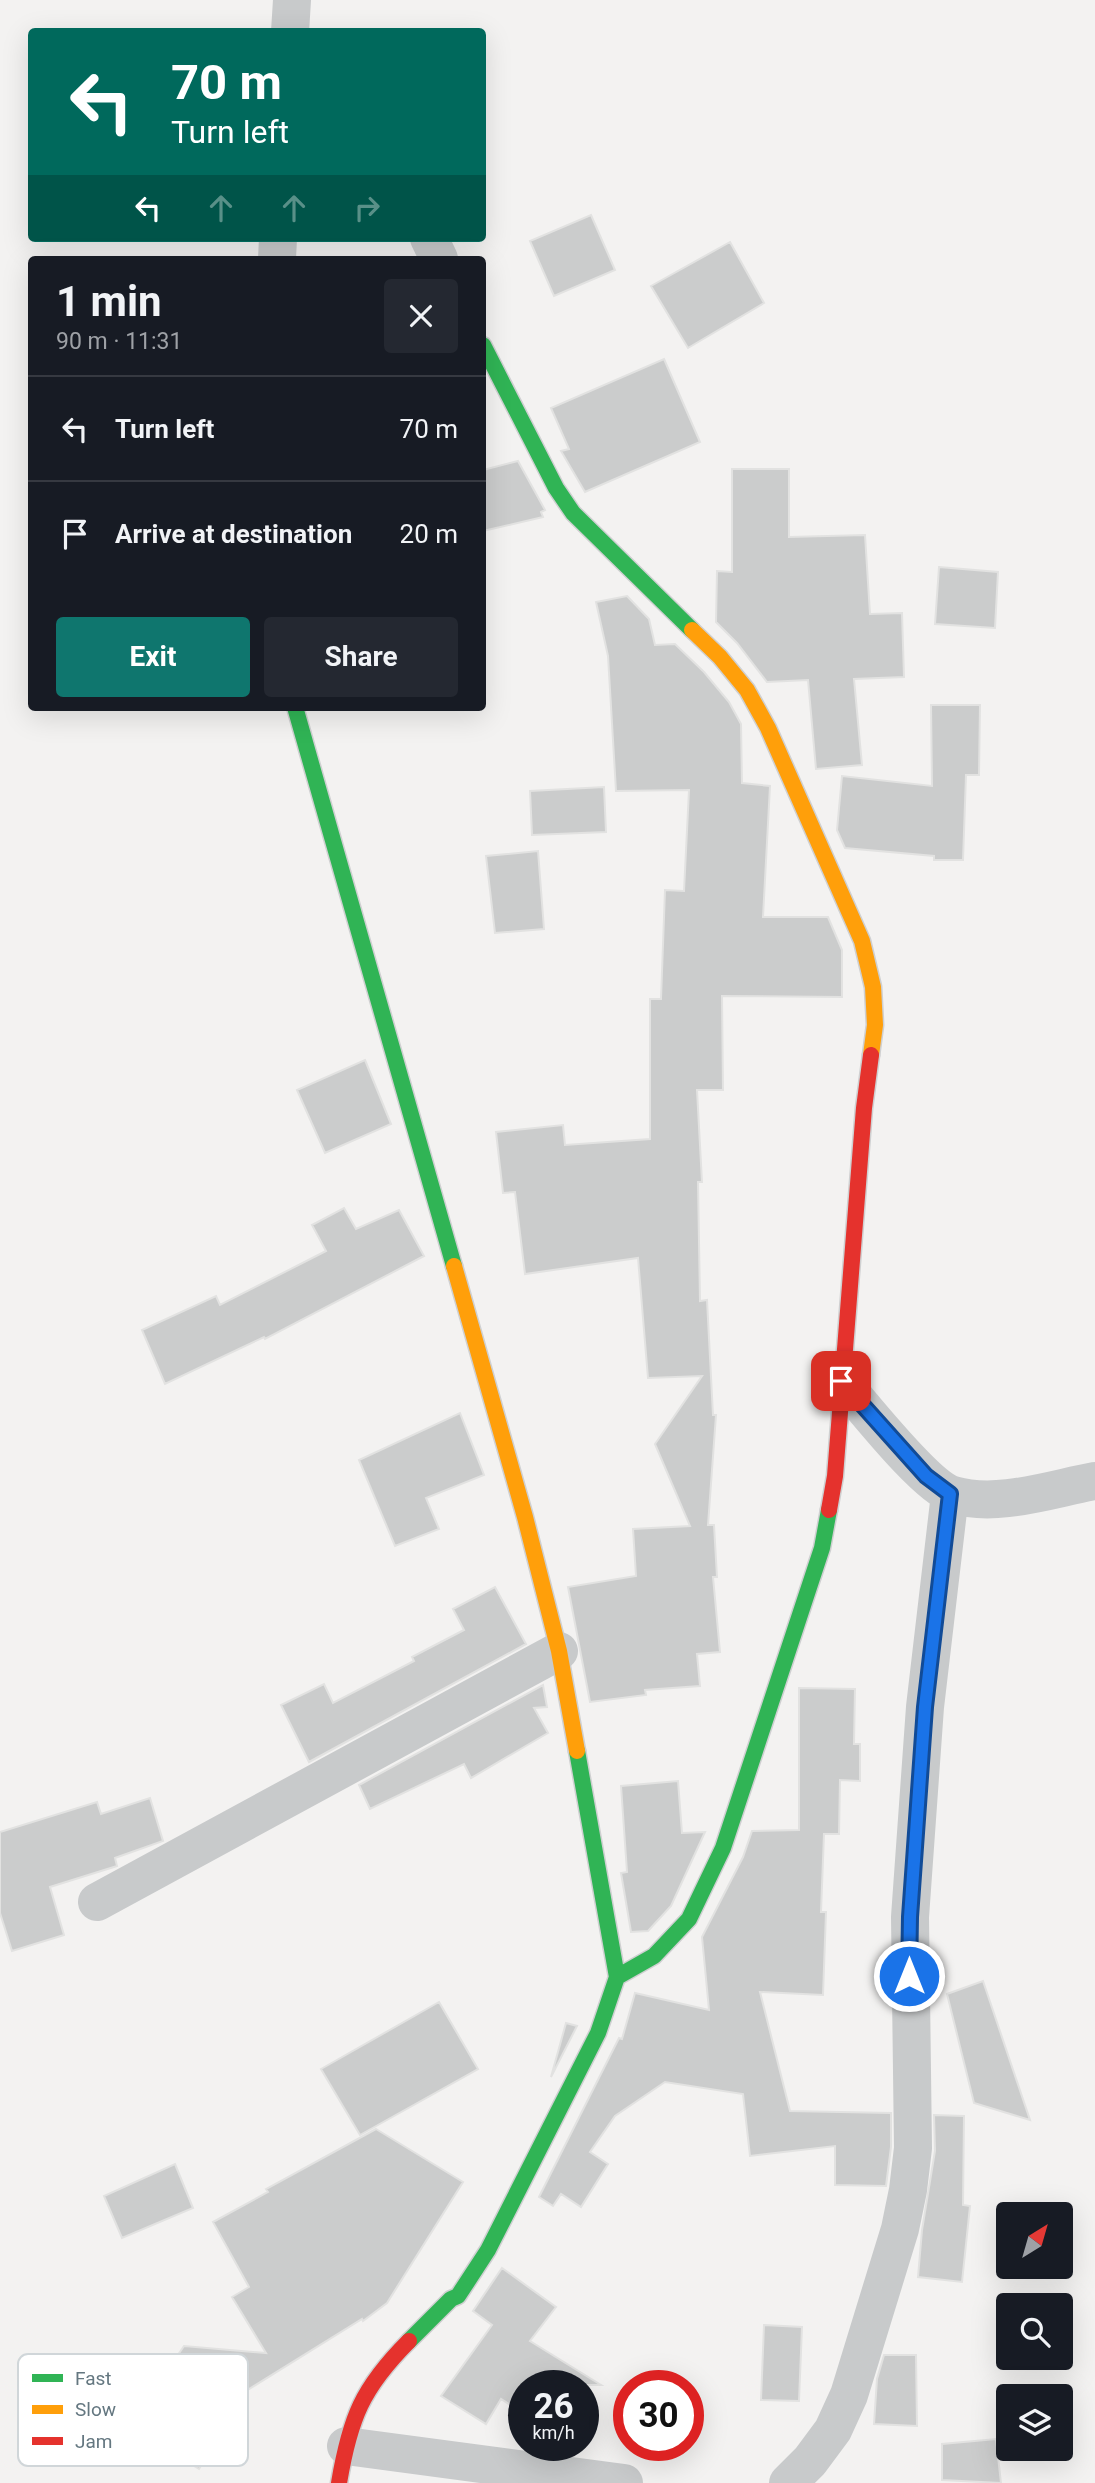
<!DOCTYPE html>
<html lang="en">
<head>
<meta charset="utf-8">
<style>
	body { margin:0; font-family:Roboto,sans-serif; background:#242831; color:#f1f3f6; height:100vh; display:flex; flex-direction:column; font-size:26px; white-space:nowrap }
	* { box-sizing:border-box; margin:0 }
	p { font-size:23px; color:#9ea1a6 }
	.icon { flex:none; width:38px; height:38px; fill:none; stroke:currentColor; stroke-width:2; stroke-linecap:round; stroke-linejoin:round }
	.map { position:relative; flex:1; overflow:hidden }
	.sheet { position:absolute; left:28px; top:256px; width:458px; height:455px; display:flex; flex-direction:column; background:#171b24; border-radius:7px; box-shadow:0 7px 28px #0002 }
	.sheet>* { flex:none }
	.banner { position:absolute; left:28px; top:28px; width:458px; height:214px; border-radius:7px; box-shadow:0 7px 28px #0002; background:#00695c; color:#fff; overflow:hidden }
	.needle { width:46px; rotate:37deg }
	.tools { position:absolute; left:996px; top:2202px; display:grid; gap:14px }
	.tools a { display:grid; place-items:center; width:77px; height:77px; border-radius:7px; background:#171b24; box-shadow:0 7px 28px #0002; font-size:35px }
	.speed { position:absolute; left:508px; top:2370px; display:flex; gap:14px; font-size:35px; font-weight:700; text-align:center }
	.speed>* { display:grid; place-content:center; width:91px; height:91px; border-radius:50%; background:#171b24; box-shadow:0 7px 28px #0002; line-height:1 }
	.speed small { font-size:18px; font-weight:400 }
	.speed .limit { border:10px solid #d22; background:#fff; color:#111 }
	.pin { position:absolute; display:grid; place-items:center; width:60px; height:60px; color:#fff; margin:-30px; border-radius:14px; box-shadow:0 4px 10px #0006 }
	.me { position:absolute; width:77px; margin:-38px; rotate:0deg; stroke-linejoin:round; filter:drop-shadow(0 0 5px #0008) }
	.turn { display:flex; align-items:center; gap:24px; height:147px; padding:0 28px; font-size:32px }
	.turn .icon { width:91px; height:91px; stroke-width:2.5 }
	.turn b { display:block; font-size:49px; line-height:60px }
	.lanes { display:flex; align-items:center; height:66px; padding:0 28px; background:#0003; justify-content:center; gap:35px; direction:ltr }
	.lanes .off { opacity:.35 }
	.round { display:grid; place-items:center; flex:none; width:74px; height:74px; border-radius:7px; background:#242831 }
	.summary { display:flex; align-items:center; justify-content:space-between; height:119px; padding:0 28px }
	h1 { font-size:42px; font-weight:700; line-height:52px }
	.cta { display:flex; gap:14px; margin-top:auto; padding:14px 28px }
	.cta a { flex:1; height:80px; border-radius:7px; background:#0f766e; color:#fff; font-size:28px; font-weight:700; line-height:80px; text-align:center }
	.cta a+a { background:#242831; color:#f1f3f6 }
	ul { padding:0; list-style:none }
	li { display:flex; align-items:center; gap:21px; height:105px; padding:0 28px; border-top:2px solid #363941 }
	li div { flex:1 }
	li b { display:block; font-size:26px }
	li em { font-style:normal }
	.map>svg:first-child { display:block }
	.building { fill:#cbcccc; stroke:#e2e2e1; stroke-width:2 }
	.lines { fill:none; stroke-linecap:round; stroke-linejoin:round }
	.fast-casing { stroke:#cfd0d1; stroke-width:19 }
	.slow-casing { stroke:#cfd0d1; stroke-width:19 }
	.jam-casing { stroke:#cfd0d1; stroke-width:19 }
	.street { stroke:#c8cacb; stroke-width:38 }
	.fast { stroke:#30b455; stroke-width:16 }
	.slow { stroke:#ff9f0a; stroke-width:16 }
	.jam { stroke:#e5322d; stroke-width:16 }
	.route-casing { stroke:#114b97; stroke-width:18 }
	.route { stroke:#1a73e8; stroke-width:12 }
	.key { fill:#fff; stroke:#d0d6d9; stroke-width:2 }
	.key-label { font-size:19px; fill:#647780 }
</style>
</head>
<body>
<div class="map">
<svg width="1095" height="2483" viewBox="0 0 1095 2483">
	<rect width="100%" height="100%" fill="#f3f2f1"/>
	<path class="building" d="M 591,215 L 615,270 L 554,296 L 530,241 Z
		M 730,242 L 764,303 L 688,348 L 651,286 Z
		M 664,359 L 700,442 L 585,492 L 561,451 L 569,449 L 551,408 Z
		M 518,461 L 545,510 L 541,512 L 543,517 L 483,531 L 483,470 Z
		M 732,469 L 789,469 L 789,537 L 865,535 L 870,614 L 902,613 L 904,677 L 854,679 L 862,765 L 816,769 L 808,680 L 767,682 L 737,643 L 716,622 L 717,571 L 732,572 Z
		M 939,567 L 998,572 L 995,628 L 935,624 Z
		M 627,596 L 649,619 L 655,645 L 675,644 L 704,672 L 729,702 L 741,724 L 742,783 L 770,786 L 763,917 L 828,917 L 842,950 L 842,997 L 722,996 L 723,1090 L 697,1090 L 702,1182 L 698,1182 L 700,1301 L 707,1300 L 713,1415 L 716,1415 L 708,1525 L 714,1525 L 717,1577 L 713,1577 L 720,1652 L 697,1654 L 700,1686 L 645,1690 L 646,1695 L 590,1702 L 568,1587 L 636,1576 L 633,1529 L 690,1526 L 655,1444 L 702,1376 L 648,1378 L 638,1258 L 525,1274 L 515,1192 L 503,1193 L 496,1132 L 563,1125 L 565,1145 L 650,1139 L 650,999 L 661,999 L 665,890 L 684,891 L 689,790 L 616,791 L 608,656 L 596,602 Z
		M 931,705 L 980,705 L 979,775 L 966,775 L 963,860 L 934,860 L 934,856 L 845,848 L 837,830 L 842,776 L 932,786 Z
		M 604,787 L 606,832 L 532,835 L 530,791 Z
		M 538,851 L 544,929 L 495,933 L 486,856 Z
		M 365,1060 L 391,1124 L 325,1153 L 297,1090 Z
		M 344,1208 L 356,1229 L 399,1210 L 424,1256 L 265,1339 L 264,1337 L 165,1384 L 142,1330 L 216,1296 L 220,1305 L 326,1251 L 312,1225 Z
		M 460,1413 L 484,1475 L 426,1498 L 439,1529 L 395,1546 L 359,1460 Z
		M 495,1587 L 526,1644 L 309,1762 L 281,1705 L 324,1684 L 333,1703 L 414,1661 L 412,1657 L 464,1630 L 453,1609 Z
		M 543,1685 L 547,1707 L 534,1708 L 548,1733 L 471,1778 L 464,1764 L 370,1809 L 359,1785 Z
		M 799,1688 L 855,1689 L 854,1744 L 860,1744 L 860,1781 L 840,1780 L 839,1834 L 824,1834 L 821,1912 L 826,1912 L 823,1995 L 760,1992 L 790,2111 L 891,2113 L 891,2147 L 886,2186 L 835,2185 L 835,2146 L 750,2156 L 743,2094 L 665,2082 L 615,2116 L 590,2152 L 608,2164 L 581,2207 L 561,2194 L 553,2206 L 539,2197 L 619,2038 L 622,2039 L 635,1993 L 709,2010 L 702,1937 L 743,1857 L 752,1831 L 799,1830 Z
		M 678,1781 L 682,1833 L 705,1832 L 671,1906 L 648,1931 L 631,1932 L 621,1873 L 627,1872 L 621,1786 Z
		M 150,1798 L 163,1841 L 115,1858 L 117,1866 L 50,1887 L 64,1935 L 12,1951 L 0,1913 L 0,1832 L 97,1802 L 101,1814 Z
		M 983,1981 L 1030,2120 L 974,2103 L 947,1994 Z
		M 439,2002 L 478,2069 L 360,2135 L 321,2069 Z
		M 566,2023 L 577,2026 L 551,2077 Z
		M 934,2115 L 964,2116 L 963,2205 L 970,2206 L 962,2282 L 918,2277 L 922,2230 L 935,2151 Z
		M 376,2129 L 463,2182 L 387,2303 L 363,2321 L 362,2319 L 246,2391 L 199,2469 L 151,2440 L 138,2413 L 184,2346 L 266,2353 L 232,2297 L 249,2287 L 213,2222 L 268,2192 L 266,2189 Z
		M 175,2164 L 193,2208 L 122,2238 L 104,2196 Z
		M 502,2268 L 556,2307 L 530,2341 L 601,2385 L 523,2385 L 523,2413 L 501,2399 L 486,2424 L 441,2396 L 492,2325 L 473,2311 Z
		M 764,2325 L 802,2327 L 799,2401 L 761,2400 Z
		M 884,2355 L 916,2355 L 917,2426 L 874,2424 L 877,2379 Z
		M 996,2439 L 1001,2483 L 942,2480 L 942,2444 Z"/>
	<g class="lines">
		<defs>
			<path id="fast" d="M 483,345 L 556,488 L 573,513 L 692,630
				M 295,707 L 454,1266
				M 617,1977 L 654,1956 L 689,1919 L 723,1848 L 822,1548 L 829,1510
				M 409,2341 L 451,2299 L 458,2296 L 488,2250 L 598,2033 L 617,1977 L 577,1751"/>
			<path id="slow" d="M 692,630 L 720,657 L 747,690 L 768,728 L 862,941 L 873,987 L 875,1025 L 871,1055
				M 454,1266 L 525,1517 L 559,1651 L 577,1751"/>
			<path id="jam" d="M 829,1510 L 835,1476 L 864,1108 L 871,1055
				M 339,2483 C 350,2418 362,2388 409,2341"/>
		</defs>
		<use href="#fast" class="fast-casing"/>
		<use href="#slow" class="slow-casing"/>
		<use href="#jam" class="jam-casing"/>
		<path class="street" d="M 290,32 L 292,0
			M 429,238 L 439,259
			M 277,259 L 278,238
			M 841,1381 C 863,1406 925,1486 953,1495 C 998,1508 1051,1489 1095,1481
			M 97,1902 L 559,1651
			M 346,2446 L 624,2483
			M 788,2483 L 810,2461 L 833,2430 L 849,2395 L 900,2229 L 908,2190 L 913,2148 L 910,1917 L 925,1707 L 950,1494"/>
		<use href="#fast" class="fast"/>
		<use href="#slow" class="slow"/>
		<use href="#jam" class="jam"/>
	</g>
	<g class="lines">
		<defs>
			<path id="route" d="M 841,1381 L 926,1476 L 950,1494 L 925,1707 L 910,1917 L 909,1976"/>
		</defs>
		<use href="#route" class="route-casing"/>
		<use href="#route" class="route"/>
	</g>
	<rect x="18" y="2354" width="230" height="112" rx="10" class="key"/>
	<rect x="32" y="2374" width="31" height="8" fill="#30b455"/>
	<rect x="32" y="2405" width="31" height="9" fill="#ff9f0a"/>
	<rect x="32" y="2437" width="31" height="8" fill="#e5322d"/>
	<g class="key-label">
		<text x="75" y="2385">Fast</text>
		<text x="75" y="2416">Slow</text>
		<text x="75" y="2448">Jam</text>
	</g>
</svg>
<div class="tools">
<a><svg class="needle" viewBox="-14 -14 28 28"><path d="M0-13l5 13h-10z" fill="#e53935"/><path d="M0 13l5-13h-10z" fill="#9ea1a6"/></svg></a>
<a><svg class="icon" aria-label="search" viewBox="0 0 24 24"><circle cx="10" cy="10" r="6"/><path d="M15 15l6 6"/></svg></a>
<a><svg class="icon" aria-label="layers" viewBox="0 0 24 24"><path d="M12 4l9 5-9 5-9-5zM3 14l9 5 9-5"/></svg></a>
</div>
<div class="speed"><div>26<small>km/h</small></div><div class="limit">30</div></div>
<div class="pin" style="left:841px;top:1381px;background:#d93025"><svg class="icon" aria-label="arrive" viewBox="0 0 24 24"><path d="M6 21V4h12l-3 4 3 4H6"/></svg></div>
<svg class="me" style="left:909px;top:1976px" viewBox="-20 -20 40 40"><circle r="17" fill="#1a73e8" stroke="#fff" stroke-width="3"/><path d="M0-11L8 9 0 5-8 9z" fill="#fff"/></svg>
<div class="banner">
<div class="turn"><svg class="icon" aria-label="left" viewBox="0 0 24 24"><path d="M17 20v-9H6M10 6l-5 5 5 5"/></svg><div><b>70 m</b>Turn left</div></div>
<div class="lanes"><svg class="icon" aria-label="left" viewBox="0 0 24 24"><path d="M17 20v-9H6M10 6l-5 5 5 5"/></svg><svg class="icon off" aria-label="ahead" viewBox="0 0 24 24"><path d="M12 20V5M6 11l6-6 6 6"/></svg><svg class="icon off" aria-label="ahead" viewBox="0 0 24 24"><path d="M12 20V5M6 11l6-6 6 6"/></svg><svg class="icon off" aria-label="right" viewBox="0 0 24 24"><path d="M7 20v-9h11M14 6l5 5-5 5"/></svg></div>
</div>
<section class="sheet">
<div class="summary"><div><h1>1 min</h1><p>90 m · 11:31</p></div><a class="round"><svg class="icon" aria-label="close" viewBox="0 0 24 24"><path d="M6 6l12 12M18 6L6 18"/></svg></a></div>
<ul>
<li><svg class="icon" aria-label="left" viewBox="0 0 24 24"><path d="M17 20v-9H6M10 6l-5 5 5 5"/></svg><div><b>Turn left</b></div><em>70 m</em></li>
<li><svg class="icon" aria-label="arrive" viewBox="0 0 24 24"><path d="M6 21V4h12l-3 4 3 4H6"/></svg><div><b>Arrive at destination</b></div><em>20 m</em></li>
</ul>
<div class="cta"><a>Exit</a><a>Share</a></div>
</section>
</div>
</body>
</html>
